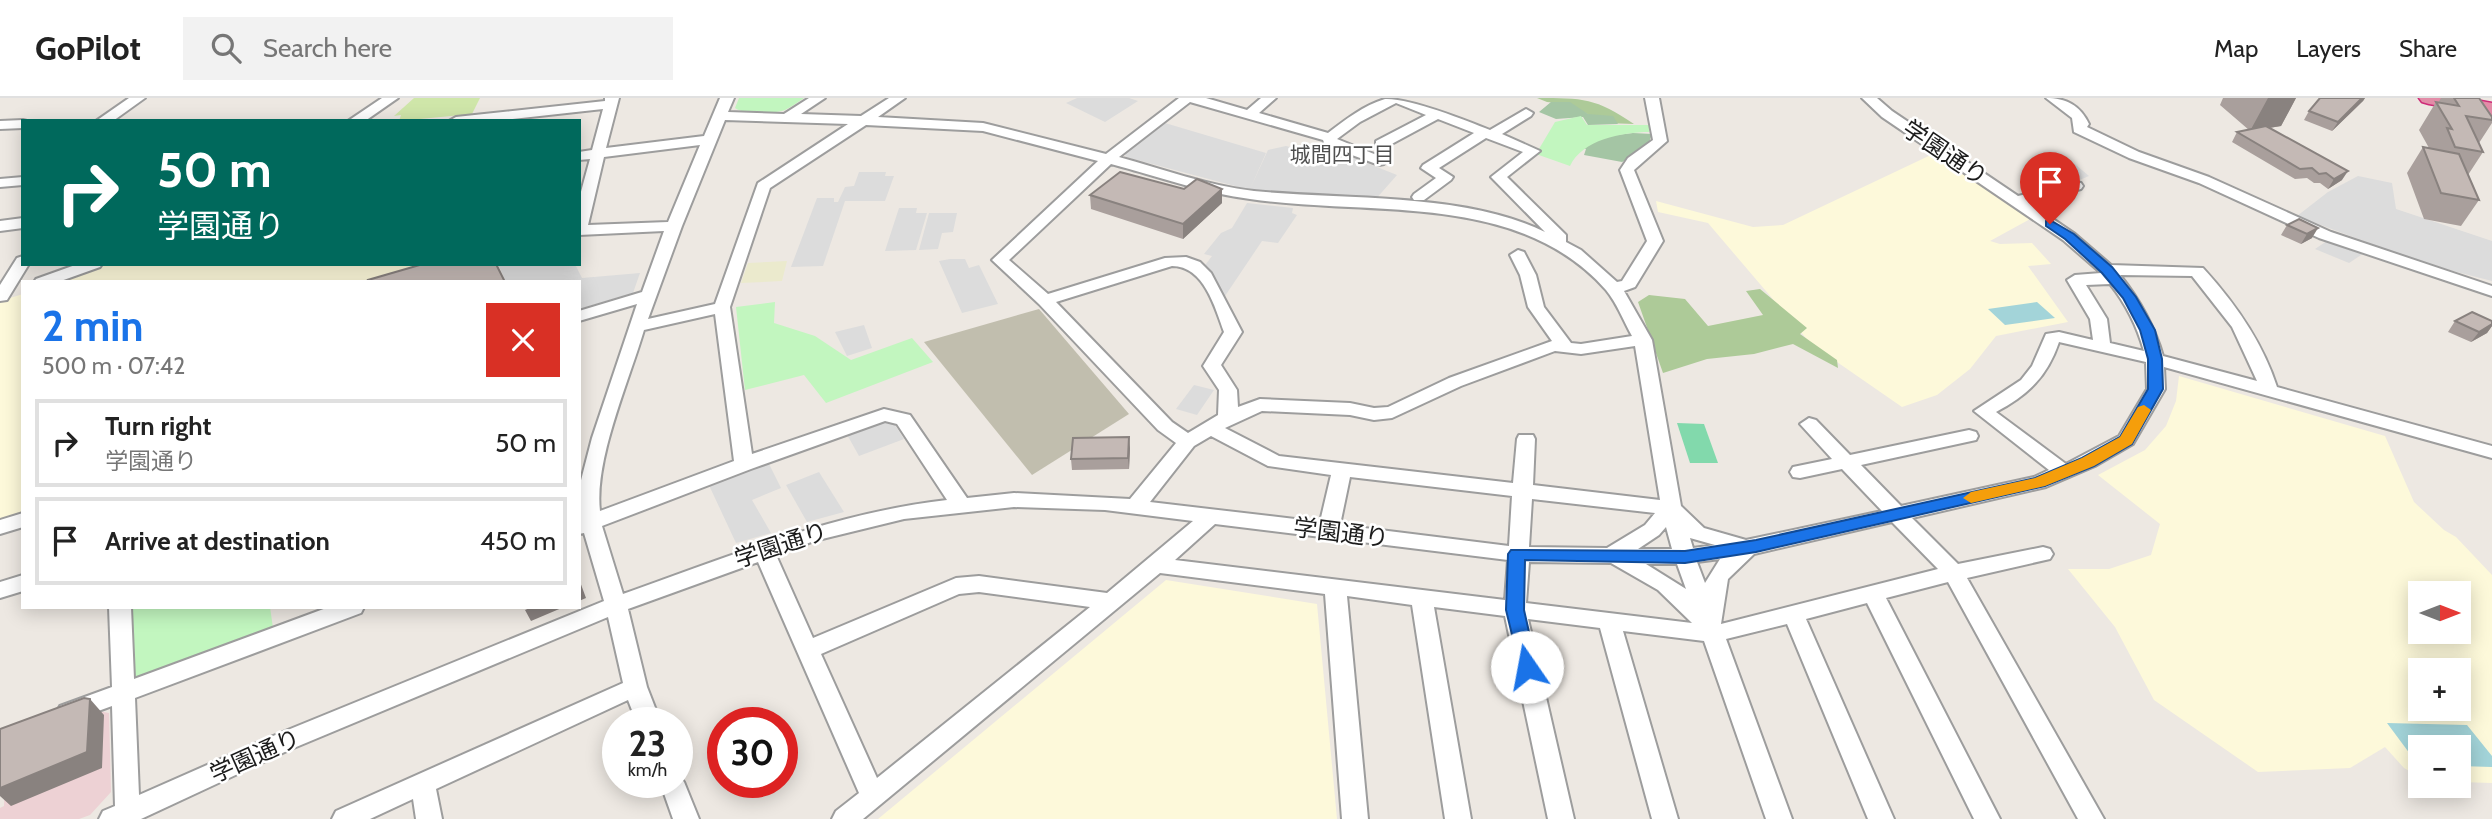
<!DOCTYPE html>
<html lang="en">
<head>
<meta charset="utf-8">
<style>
	body { margin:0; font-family:Cabin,"Noto Sans JP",sans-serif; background:#f2f2f2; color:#222; height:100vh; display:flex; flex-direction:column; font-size:26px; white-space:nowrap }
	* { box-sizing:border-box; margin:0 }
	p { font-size:23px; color:#767676 }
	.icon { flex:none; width:38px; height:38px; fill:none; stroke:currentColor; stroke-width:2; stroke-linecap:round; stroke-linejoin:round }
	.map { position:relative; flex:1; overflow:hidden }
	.panel { position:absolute; left:21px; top:182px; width:560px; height:329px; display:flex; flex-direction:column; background:#fff; border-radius:0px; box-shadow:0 4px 18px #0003 }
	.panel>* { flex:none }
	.banner { position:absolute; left:21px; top:21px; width:560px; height:147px; border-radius:0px; box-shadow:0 4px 18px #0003; background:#00695c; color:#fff; overflow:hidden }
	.needle { width:46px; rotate:90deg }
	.controls { position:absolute; left:2408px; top:483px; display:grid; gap:14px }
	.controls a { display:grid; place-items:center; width:63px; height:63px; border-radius:0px; background:#fff; box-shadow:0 4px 18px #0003; font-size:35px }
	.speed { position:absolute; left:602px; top:609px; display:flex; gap:14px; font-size:35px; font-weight:700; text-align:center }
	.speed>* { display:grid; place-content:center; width:91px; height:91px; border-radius:50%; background:#fff; box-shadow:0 4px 18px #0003; line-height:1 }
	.speed small { font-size:18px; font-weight:400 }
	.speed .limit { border:10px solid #d22; background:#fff; color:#111 }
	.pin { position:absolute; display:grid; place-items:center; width:60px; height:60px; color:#fff; margin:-72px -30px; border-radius:50% 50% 50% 0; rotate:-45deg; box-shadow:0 0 7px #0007 }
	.pin .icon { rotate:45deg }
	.me { position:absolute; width:77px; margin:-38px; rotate:348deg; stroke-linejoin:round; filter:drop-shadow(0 0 5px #0008) }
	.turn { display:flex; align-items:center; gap:24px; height:147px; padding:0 21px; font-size:32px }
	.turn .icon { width:91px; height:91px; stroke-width:2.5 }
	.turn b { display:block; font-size:49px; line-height:60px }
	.round { display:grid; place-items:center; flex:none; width:74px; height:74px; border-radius:0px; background:#f2f2f2 }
	.overview { display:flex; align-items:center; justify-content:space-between; height:119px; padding:0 21px }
	h1 { font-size:42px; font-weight:700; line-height:52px; color:#1a73e8 }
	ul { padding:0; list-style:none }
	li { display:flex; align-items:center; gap:21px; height:88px; margin:0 14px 10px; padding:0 7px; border:4px solid #e0e0e0; border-radius:0px }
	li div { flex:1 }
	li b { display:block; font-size:26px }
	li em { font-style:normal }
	header { display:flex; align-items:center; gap:42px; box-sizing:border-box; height:98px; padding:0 35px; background:#fff; border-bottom:2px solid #e0e0e0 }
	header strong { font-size:33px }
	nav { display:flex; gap:38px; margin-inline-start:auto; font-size:24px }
	.search { width:490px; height:63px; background:#f2f2f2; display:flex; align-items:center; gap:18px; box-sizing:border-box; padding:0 24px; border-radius:0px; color:#767676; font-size:26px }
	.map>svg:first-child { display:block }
	.commercial { fill:#edd1d4 }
	.education { fill:#fdf9da; fill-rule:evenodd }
	.construction { fill:#c1beae }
	.farmland { fill:#ebeacd }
	.grass { fill:#cfe6a9 }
	.forest { fill:#adca98 }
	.cemetery { fill:#a4c5a4 }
	.park { fill:#c2f6bf }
	.pitch { fill:#82d9ac }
	.parking { fill:#dcdcdc }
	.water { fill:#a3d4d9 }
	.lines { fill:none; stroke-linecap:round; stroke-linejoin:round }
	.minor-casing { stroke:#9d9d9d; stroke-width:4 }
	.highway-casing { stroke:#ce2b78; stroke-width:3 }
	.minor { fill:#fff; fill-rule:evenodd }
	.highway { fill:#e28ca7; fill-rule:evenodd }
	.wall { fill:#a99f9c }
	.shaded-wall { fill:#89827f }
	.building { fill:#c4b9b5; stroke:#89827f; stroke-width:2 }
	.route { fill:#1a73e8; stroke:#114b97; stroke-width:2 }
	.slow { fill:#f59e0b }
	.labels { text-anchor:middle; stroke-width:5; stroke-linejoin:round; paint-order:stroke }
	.far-neighbourhood-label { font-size:21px; fill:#4f4f4f; stroke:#fff }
	.street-label { font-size:24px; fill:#1c1c1c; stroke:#fff }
</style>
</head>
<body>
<header>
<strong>GoPilot</strong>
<div class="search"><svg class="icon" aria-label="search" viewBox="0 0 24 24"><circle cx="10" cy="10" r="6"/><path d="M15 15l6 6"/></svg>Search here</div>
<nav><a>Map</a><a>Layers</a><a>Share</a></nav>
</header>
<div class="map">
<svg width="2492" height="721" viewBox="0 0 2492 721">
	<rect width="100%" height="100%" fill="#ede8e2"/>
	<path class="commercial" d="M 93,612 L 109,615 L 111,694 L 90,717 L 79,721 L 0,721 L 0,710 L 4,708 L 6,644 Z"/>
	<path class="education" d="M 1935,55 L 2032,120 L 1990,143 L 2000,146 L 2032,145 L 2051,166 L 2028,168 L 2068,224 L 1996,238 L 1970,271 L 1937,297 L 1902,309 L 1811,246 L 1708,125 L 1658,114 L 1656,103 L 1753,129 L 1783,127 Z
		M 109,166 L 443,166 L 381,184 L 58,184 Z
		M 23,196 L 23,414 L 0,421 L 0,203 Z
		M 2179,278 L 2385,338 L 2414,404 L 2444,432 L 2456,439 L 2492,477 L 2492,685 L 2459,684 L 2459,649 L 2420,649 L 2420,679 L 2404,670 L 2385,649 L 2350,670 L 2258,674 L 2154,602 L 2115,529 L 2068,471 L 2109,471 L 2151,457 L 2160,426 L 2098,377 L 2145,352 L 2166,328 L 2176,303 ZM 2420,495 L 2459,495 L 2459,534 L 2420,534 ZM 2420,572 L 2459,572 L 2459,611 L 2420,611 Z
		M 1166,482 L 1317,506 L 1337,721 L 878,721 Z"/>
	<path class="construction" d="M 1039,211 L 1129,316 L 1032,377 L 924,244 Z"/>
	<path class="farmland" d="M 787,163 L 782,183 L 741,185 L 748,165 Z"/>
	<path class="grass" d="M 414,0 L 480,0 L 472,16 L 399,23 L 401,17 L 394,18 Z"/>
	<path class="forest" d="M 1537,0 C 1583,0 1596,0 1634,26 L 1606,25 L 1567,6 L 1547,4 Z
		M 1760,191 L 1807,230 L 1800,236 L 1837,262 L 1838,270 L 1793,246 L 1754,256 L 1707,261 L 1663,275 L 1638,204 L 1649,197 L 1685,201 L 1708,228 L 1763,217 L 1746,193 Z"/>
	<path class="cemetery" d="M 1551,4 L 1570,4 L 1588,16 L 1613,18 L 1618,26 L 1588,27 L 1583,19 L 1556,21 L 1539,14 Z
		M 1633,35 L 1652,36 L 1647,50 L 1622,64 L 1584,57 L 1586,51 L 1579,49 L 1591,40 Z"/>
	<path class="park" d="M 739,0 L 804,0 C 798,4 791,9 785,12 C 773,16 744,17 735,10 Z
		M 1581,18 L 1587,27 L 1651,27 L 1649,34 C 1622,34 1582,42 1570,68 L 1536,56 L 1555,24 Z
		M 775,204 L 774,225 L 815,238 L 851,262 L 912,240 L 933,264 L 826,305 L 804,277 L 745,292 L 736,209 Z
		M 134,509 L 270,509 L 273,530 L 142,579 L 130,578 L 129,514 Z"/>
	<path class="pitch" d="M 1677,325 L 1704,326 L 1718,365 L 1690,365 Z"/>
	<path class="parking" d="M 1077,0 L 1129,0 L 1138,3 L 1105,24 L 1066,5 Z
		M 1165,25 L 1266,55 L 1250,91 L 1268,52 L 1286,48 L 1313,55 L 1337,53 L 1397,77 L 1375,102 L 1250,92 L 1126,59 L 1125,56 Z
		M 2051,55 L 2076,67 L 2089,78 L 2077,83 L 2034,62 Z
		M 859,74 L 886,74 L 885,78 L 894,78 L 885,103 L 845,103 L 823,168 L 791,169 L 817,100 L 834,100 L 834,104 L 838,104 L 845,89 L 854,88 Z
		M 2358,78 L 2392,85 L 2396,111 L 2492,143 L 2492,183 L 2422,165 L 2297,118 L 2328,94 Z
		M 1247,105 L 1293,110 L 1292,115 L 1297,117 L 1278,145 L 1262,143 L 1223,201 L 1203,170 L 1212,158 L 1204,156 L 1221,135 L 1232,130 Z
		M 899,110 L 917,110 L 916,115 L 927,115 L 916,152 L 885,153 Z
		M 929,115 L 957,115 L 953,134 L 942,135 L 938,151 L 919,152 Z
		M 2330,141 L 2364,155 L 2349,165 L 2315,151 Z
		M 950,161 L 965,161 L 969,170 L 979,167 L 998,206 L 962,215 L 939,163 Z
		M 498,166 L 575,166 L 582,180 L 640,175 L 633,195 L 579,211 L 579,184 L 506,184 Z
		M 864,227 L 872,250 L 847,258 L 835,234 Z
		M 1194,287 L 1214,292 L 1197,317 L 1176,311 Z
		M 891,321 L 904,341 L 859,358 L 845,333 Z
		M 767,362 L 781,390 L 752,402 L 771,435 L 736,445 L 707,383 Z
		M 819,374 L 844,414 L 807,424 L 786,387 Z"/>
	<path class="water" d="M 2037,204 L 2055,220 L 2005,227 L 1988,211 Z
		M 2387,625 L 2467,627 L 2492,658 L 2492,669 L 2459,668 L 2459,649 L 2420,649 L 2419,668 Z"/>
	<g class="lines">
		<defs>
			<path id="minor" d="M 129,0 L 145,0 L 113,23 L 96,23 Z
				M 382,0 L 398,0 L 365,23 L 348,23 Z
				M 605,0 L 619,0 L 606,50 L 704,38 L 720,0 L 734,0 L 728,14 L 784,16 L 809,0 L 825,0 L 801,16 L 861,18 L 889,0 L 905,0 L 878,19 L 983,25 L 1106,56 L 1179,0 L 1206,0 L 1247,12 L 1261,0 L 1276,0 L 1259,15 L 1328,35 C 1345,22 1364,7 1385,1 C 1410,0 1465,22 1490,32 L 1526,11 L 1533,15 L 1531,18 L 1502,36 L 1540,53 L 1507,79 L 1566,137 L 1566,144 L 1581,152 L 1617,184 L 1622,183 L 1647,143 L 1620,72 L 1628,60 L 1653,42 L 1645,0 L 1659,0 L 1667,43 L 1634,72 L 1663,143 L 1635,189 L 1624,193 L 1652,242 L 1681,408 L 1704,430 L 1746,442 L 1882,413 L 1842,371 L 1800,380 L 1793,379 L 1790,374 L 1793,369 L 1832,361 L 1800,326 L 1809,320 L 1816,322 L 1850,357 L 1969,332 L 1976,334 L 1978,338 L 1976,342 L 1861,367 L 1901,408 L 2034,379 L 2049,372 L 1974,313 L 2021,282 L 2032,268 L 2046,236 L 2059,234 L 2093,242 L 2090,221 L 2067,182 L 2075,177 L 2101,175 L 2063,142 L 1882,19 L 1862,0 L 1877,0 L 1892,13 L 2018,98 L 2076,84 L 2081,85 L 2083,88 L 2081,91 L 2028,104 L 2075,136 L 2111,167 L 2203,170 C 2235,205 2262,243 2277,289 L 2492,348 L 2492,360 L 2164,269 L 2165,291 L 2133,346 L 2095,368 L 2046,389 L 1912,420 L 1958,466 L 2043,449 L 2050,451 L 2053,456 L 2050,461 L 1967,480 L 2104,721 L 2078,721 L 1948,484 L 1886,500 L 2000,721 L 1974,721 L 1867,505 L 1806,521 L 1894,721 L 1868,721 L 1787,526 L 1726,541 L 1792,721 L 1766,721 L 1704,543 L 1623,533 L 1678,721 L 1652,721 L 1600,530 L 1528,521 L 1574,721 L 1548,721 L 1505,518 L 1434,509 L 1471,721 L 1445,721 L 1412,507 L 1347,498 L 1368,721 L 1342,721 L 1325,496 L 1160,475 L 863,721 L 832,721 L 836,713 L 859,695 L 758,464 L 628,511 L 647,589 L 661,625 L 637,625 L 628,602 L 436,691 L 442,721 L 416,721 L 413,701 L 370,721 L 332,721 L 336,713 L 623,585 L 608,519 L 289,652 L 141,721 L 99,721 L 103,713 L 115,708 L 112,608 L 68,624 L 60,622 L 56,615 L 60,608 L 112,589 L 109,509 L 131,509 L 134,581 L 329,509 L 364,509 L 361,515 L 135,600 L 139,697 L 273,638 L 604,503 L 584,435 L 579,436 L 579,390 L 592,340 L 637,206 L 579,223 L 579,213 L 642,194 L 664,133 L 579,137 L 579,101 L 590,61 L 579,62 L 579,54 L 592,52 L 603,11 L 495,23 L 449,23 L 456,19 L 605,3 ZM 1190,4 L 1323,42 L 1325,47 L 1379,67 L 1384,66 L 1386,63 L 1384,60 L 1337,41 L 1360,24 L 1396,5 L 1426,17 L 1376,43 L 1376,49 L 1386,49 L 1438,21 L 1474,35 L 1423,67 L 1421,70 L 1436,80 L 1414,96 L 1412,99 L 1414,102 L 1424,102 L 1451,82 L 1453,79 L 1439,70 L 1486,40 L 1523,54 L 1491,79 L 1545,134 C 1465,94 1343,102 1254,93 C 1209,88 1163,71 1119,59 ZM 725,22 L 848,26 L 758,85 L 715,206 L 648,221 L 682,128 ZM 866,27 L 983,33 L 1098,63 L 992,162 L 1039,206 L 1158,332 L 1176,345 L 1130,401 L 1014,395 L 967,400 L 910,317 L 884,311 L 752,356 L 730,209 L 770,90 ZM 700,47 L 668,124 L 588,127 L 604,59 ZM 1111,66 C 1157,78 1203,95 1250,101 C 1368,119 1518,92 1606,192 C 1617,205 1624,224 1632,238 L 1581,246 L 1571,245 L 1544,209 L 1536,177 L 1524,154 L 1518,152 L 1510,157 L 1520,177 L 1528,209 L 1552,243 L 1449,280 L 1388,309 L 1374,310 L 1350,305 L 1260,301 L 1238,309 L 1237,292 L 1221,267 L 1242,234 L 1211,175 L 1200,164 L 1186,159 L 1165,160 L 1048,196 L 1009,162 ZM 1172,168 C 1204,168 1215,209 1224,234 L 1203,268 L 1219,292 L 1218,317 L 1188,335 L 1172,324 L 1056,204 ZM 2120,177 L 2192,178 L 2232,229 L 2257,283 L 2163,258 C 2154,227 2140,202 2120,177 ZM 2110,186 C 2126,206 2137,228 2144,253 L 2110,245 L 2107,221 L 2086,187 ZM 715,216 L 734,363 L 600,413 C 594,362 629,283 644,232 ZM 2059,244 L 2146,264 L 2147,291 L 2119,338 L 2066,366 L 1996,314 C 2028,297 2047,279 2059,244 ZM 1635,248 L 1660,402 L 1533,387 L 1535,341 L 1533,337 L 1519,337 L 1517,341 L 1513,385 L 1279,358 L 1225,330 L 1262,313 L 1350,317 L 1374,322 L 1392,320 L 1461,288 L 1555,253 L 1581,256 ZM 885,323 L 897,326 L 947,402 C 833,415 730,458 623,496 L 602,428 L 751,371 ZM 1211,338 L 1268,368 L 1331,377 L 1320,424 L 1150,404 L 1194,348 ZM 1350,379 L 1512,398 L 1509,448 L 1340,427 ZM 1532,401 L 1655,415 L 1645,427 L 1607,450 L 1529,449 ZM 1014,409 L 1105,412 L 1193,423 L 1107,495 L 979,478 L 956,480 L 813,540 L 776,457 L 814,443 L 904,421 ZM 1892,424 L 1938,471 L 1721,526 L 1728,481 L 1754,456 ZM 1215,426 L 1508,462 L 1505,502 L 1175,462 ZM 1666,429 L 1672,451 L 1638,451 L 1659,437 ZM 1690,440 L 1715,447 L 1693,450 ZM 1720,461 L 1705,485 L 1697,464 ZM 1529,464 L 1611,465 L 1658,492 L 1692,525 L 1526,505 ZM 1646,466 L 1677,466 L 1686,491 ZM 979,494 L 1090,509 L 877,680 L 821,556 L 959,496 Z
				M 2046,0 C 2066,0 2080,7 2089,26 L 2087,29 L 2139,54 L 2209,79 L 2331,134 L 2492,188 L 2492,198 L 2319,140 L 2199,85 L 2129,60 L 2074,34 L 2072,20 Z
				M 23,22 L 27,23 L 23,23 L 23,30 L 0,31 L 0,23 Z
				M 23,79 L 23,87 L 0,89 L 0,81 Z
				M 23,120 L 23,130 L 0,133 L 0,123 Z
				M 23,158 L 23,166 L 29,166 L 7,202 L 0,203 L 0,187 L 17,160 Z
				M 78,166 L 102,166 L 100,169 L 58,184 L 34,184 L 36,181 Z
				M 23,415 L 23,429 L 0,436 L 0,422 Z
				M 23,477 L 23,493 L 0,500 L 0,484 Z
				M 677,676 L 684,684 L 699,721 L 673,721 L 660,684 L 677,684 Z"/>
			<path id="highway" d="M 2419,0 L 2465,0 L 2492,5 L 2492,17 L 2429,6 L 2422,4 Z"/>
		</defs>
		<use href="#minor" class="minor-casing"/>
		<use href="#highway" class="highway-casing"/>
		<use href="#minor" class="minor"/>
		<use href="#highway" class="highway"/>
	</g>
	<path class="wall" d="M 2223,0 L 2296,0 L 2281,28 L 2269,30 L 2342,82 L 2328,91 L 2320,85 L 2314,85 L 2307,80 L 2295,81 L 2232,44 L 2237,34 L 2249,32 L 2220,7 Z
		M 2320,0 L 2365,0 L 2363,3 L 2332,33 L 2304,22 L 2309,13 Z
		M 2441,0 L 2479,0 L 2492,19 L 2492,25 L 2479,45 L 2483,54 L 2468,77 L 2479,102 L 2461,128 L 2424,121 L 2407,75 L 2423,49 L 2429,50 L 2419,32 L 2436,4 L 2438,5 Z
		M 1090,97 L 1222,105 L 1183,141 L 1091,111 Z
		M 2299,121 L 2312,140 L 2301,146 L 2281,137 L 2287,127 Z
		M 2455,223 L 2492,223 L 2492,228 L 2487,235 L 2471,244 L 2448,234 Z
		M 1130,350 L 1129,371 L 1072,372 L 1071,361 Z"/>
	<path class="shaded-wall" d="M 2268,0 L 2296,0 L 2281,28 L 2250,33 Z
		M 2362,0 L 2365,0 L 2363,3 L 2332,33 L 2338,24 Z
		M 2348,73 L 2342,82 L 2328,91 L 2334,81 Z
		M 1222,91 L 1222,105 L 1183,141 L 1183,126 Z
		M 2318,130 L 2312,140 L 2301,146 L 2307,136 Z
		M 2492,226 L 2492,228 L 2487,235 L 2471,244 L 2479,234 Z
		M 1129,339 L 1130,350 L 1129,371 L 1128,360 Z
		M 579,481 L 586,500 L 579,503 Z
		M 532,509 L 564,509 L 531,523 L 525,512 Z
		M 90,601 L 104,617 L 102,670 L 11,708 L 0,698 L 0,690 Z"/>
	<path class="building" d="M 2320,0 L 2362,0 L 2338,24 L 2309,13 Z
		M 2454,0 L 2479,0 L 2492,19 L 2492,22 L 2466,18 L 2483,54 L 2455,49 L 2447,30 L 2452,31 L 2436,4 L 2459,8 Z
		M 2266,28 L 2348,73 L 2334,81 L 2326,75 L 2319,76 L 2312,70 L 2300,71 L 2237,34 Z
		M 2423,49 L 2459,56 L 2479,102 L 2441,95 Z
		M 1120,74 L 1184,91 L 1197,81 L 1222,91 L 1183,126 L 1090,97 Z
		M 2299,121 L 2318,130 L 2307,136 L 2287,127 Z
		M 423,166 L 496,166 L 505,184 L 369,184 L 368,182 Z
		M 2472,214 L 2492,223 L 2492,226 L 2479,234 L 2455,223 Z
		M 1129,339 L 1128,360 L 1071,361 L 1073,340 Z
		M 84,600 L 90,601 L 87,654 L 0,690 L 0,631 Z"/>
	<path class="route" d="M 2050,122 L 2074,136 L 2112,169 L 2136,199 L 2155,232 L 2162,261 L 2163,291 L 2132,346 L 2094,368 L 2045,388 L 1756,454 L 1685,465 L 1525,462 L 1524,512 L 1537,569 L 1534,574 L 1527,577 L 1521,574 L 1506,512 L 1508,456 L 1511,452 L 1685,453 L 1756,442 L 2035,380 L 2082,360 L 2120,339 L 2148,291 L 2148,261 L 2140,232 L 2123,200 L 2102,175 L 2065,141 L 2046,128 L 2046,123 Z"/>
	<path class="slow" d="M 2144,307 L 2151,312 L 2132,346 L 2094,368 L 2045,388 L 1971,405 L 1963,400 L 1971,394 L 2035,380 L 2082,360 L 2120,339 L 2138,309 Z"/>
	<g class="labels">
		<g class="far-neighbourhood-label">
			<text x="1342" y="64">城間四丁目</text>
		</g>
		<g class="street-label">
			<text transform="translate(1945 55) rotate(34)" y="8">学園通り</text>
			<text transform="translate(1341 435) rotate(7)" y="8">学園通り</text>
			<text transform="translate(781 447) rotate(-18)" y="8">学園通り</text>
			<text transform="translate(255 658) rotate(-24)" y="8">学園通り</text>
		</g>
	</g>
</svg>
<div class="controls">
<a><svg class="needle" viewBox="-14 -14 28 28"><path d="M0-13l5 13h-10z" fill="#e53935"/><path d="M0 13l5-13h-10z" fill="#767676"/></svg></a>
<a>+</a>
<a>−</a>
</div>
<div class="speed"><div>23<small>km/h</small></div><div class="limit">30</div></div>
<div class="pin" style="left:2050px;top:126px;background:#d93025"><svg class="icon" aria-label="arrive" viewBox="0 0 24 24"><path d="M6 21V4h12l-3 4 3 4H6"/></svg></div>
<svg class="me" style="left:1527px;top:569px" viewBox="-20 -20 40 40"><circle r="19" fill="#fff"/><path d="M0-13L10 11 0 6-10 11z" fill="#1a73e8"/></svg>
<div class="banner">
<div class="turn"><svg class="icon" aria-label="right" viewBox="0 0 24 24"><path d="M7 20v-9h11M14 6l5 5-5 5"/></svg><div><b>50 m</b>学園通り</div></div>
</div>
<section class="panel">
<div class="overview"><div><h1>2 min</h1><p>500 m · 07:42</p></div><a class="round" style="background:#d93025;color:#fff"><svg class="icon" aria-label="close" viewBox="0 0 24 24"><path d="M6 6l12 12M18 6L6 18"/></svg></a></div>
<ul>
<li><svg class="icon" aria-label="right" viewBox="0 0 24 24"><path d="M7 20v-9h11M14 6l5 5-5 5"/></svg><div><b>Turn right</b><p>学園通り</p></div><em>50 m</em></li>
<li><svg class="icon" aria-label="arrive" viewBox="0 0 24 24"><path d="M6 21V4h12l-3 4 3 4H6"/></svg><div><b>Arrive at destination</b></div><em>450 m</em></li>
</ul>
</section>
</div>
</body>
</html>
